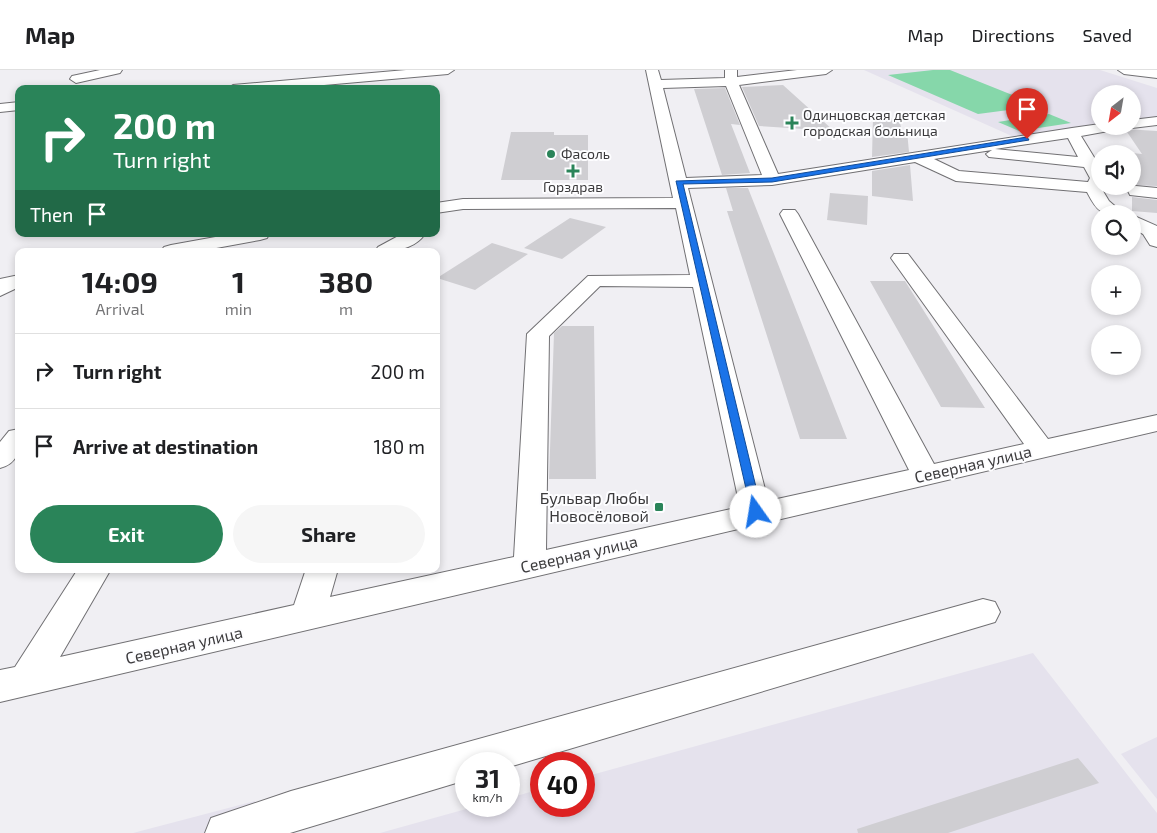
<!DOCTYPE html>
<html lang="en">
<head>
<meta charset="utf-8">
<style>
	body { margin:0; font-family:"Exo 2",sans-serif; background:#f6f6f6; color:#202124; height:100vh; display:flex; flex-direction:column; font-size:19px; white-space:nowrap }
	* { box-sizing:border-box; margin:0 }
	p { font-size:16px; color:#757577 }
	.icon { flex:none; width:28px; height:28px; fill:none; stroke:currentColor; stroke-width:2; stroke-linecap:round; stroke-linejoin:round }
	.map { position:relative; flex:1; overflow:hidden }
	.drawer { position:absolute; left:15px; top:178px; width:425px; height:325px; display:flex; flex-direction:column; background:#fff; border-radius:10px; box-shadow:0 2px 8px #0003 }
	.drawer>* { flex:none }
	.guide { position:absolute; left:15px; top:15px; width:425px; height:152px; border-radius:10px; box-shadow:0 2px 8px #0003; background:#2a8459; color:#fff; overflow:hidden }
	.needle { width:32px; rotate:211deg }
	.fabs { position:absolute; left:1091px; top:15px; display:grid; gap:10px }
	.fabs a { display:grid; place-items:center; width:50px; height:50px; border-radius:50%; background:#fff; box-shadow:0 2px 8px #0003; font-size:25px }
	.speed { position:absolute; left:455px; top:682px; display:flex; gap:10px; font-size:25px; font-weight:700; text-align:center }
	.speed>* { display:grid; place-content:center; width:65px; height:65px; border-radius:50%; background:#fff; box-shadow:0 2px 8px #0003; line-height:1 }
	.speed small { font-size:12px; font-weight:400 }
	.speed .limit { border:8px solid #d22; background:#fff; color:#111 }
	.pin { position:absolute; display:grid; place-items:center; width:42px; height:42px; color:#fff; margin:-51px -21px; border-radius:50% 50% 50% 0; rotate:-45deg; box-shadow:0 0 5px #0007 }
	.pin .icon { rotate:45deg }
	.me { position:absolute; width:55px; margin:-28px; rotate:347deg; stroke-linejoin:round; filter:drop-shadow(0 0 4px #0008) }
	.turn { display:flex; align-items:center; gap:18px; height:105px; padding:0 15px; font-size:22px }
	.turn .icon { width:65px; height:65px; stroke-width:2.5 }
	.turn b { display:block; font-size:35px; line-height:42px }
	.then { display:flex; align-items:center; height:48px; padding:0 15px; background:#0003; gap:10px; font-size:19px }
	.eta { display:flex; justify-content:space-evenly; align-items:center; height:85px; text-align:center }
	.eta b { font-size:30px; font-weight:700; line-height:35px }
	.action { display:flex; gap:10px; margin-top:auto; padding:10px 15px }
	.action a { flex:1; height:58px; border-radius:30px; background:#2a8459; color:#fff; font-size:20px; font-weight:700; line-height:58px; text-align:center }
	.action a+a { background:#f6f6f6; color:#202124 }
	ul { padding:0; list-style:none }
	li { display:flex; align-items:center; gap:15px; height:75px; padding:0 15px; border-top:1px solid #e0e0e0 }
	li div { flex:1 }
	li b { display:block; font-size:19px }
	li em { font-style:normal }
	header { display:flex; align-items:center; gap:30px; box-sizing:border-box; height:70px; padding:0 25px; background:#fff; border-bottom:1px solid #e0e0e0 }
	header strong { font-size:24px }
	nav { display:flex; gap:28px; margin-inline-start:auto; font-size:18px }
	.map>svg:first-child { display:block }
	.built { fill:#e5e2ed }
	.green { fill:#86d7aa }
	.building { fill:#cfced2 }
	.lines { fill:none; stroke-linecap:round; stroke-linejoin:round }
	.minor-casing { stroke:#717073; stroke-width:2 }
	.minor { fill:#fff; fill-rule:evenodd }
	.route { fill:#1a73e8; stroke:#114b97 }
	.poi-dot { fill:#2a8459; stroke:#fdfdff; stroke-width:2 }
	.labels { text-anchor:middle; stroke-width:4; stroke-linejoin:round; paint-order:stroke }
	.far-poi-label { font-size:14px; fill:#3b3a3c; stroke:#fdfdff; text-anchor:start }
	.street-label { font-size:16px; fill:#3b3a3c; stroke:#fdfdff }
	.poi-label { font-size:16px; fill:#3b3a3c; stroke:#fdfdff; text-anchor:end }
</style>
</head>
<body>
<header>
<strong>Map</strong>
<nav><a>Map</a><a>Directions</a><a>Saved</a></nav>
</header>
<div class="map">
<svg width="1157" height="763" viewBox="0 0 1157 763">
	<rect width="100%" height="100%" fill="#f0eff3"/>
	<path class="built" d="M 864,0 L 1100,0 L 1157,18 L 1157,47 L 1133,50 L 1132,24 L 1100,24 L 1100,55 L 1014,67 Z
		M 1033,583 L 1157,743 L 1157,763 L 380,763 L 477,736 L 509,736 L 509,728 L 541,719 L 541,736 L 584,736 L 584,707 Z
		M 1157,667 L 1157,729 L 1121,684 Z
		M 255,731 L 258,763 L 133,763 Z"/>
	<path class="green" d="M 933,0 L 950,0 L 1040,36 L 978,44 L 888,5 Z
		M 1049,44 L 1071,53 L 1019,61 L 998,52 Z"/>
	<path class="building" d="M 783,15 L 834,61 L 759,56 L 742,17 Z
		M 725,18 L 740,55 L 731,54 L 750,103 L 722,105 L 694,19 Z
		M 873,47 L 899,49 L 902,61 L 907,61 L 909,82 L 872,87 Z
		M 1125,59 L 1157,61 L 1157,116 L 1132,115 L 1132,83 L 1142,84 Z
		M 511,62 L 554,62 L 554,65 L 588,65 L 588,110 L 501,110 Z
		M 910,95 L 913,131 L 872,126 L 872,101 Z
		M 726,118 L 748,118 L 847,369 L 800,369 L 727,141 L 733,141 Z
		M 830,123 L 868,126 L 867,155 L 827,150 Z
		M 1132,127 L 1157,130 L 1157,143 L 1132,141 Z
		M 570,148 L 606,157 L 562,189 L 524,178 Z
		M 492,173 L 528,184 L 475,220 L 437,208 Z
		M 870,211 L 905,211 L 985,338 L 941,337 Z
		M 562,256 L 594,256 L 596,409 L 549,409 L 554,263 Z
		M 1078,688 L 1099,713 L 948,763 L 858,763 L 857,759 Z"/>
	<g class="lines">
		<defs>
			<path id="minor" d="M 100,0 L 122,0 L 120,3 L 76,13 L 70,9 L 72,6 Z
				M 406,0 L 454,0 L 448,4 L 279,19 L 227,19 L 233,15 Z
				M 646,0 L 658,0 L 661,10 L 725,8 L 725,0 L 737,0 L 737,7 L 797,0 L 832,0 L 826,4 L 739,15 L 778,104 L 1072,58 L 1100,54 L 1100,56 L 1121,56 L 1114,60 L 1081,66 L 1100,97 L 1100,116 L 1109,131 L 1124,144 C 1100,144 1098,143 1087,122 L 956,111 L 915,92 L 772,115 L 688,118 L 768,431 L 909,400 L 780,144 L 783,140 L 795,140 L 798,144 L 934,394 L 1024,374 L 891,188 L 894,184 L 908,184 L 1048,369 L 1157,345 L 1157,361 L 0,632 L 0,600 L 15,597 L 78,499 L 111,499 L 60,587 L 294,535 L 306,499 L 338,499 L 330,527 L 514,487 L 527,264 L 588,206 L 690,205 L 676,138 L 463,139 L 436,143 L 436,133 L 463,129 L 673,128 ZM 726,16 L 762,105 L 686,108 L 663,18 ZM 1068,68 L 1078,87 L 995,79 ZM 992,80 L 986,84 L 989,87 L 1084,97 L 1090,108 L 1088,112 L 959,101 L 934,89 ZM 600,216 L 693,217 L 740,437 L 546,480 L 549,266 Z
				M 1118,0 L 1157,0 L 1157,8 L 1124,4 Z
				M 19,32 L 19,40 L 0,42 L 0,34 Z
				M 1157,47 L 1157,55 L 1132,58 L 1126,56 L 1132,56 L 1132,50 Z
				M 1136,116 L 1157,118 L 1157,128 L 1130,125 L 1128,121 L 1130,117 Z
				M 1132,145 L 1157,156 L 1157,177 L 1150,175 L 1143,164 L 1132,158 Z
				M 232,164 L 269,164 L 267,168 L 260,170 L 200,181 L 161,181 L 164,177 L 171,175 Z
				M 402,164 L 425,164 C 414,180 392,182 375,181 L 378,177 Z
				M 19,205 L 19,217 L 0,226 L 0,209 Z
				M 19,359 C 19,377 21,392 0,398 L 0,372 L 9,361 Z
				M 983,529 L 995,532 L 1000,542 L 995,552 L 509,697 L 509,694 L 466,694 L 466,710 L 290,763 L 205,763 L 211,748 L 291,721 Z"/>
		</defs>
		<use href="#minor" class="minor-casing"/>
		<use href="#minor" class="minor"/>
	</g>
	<path class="route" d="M 1027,67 L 1029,70 L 772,112 L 683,114 L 762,442 L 761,445 L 752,445 L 676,111 L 772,108 Z"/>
	<g class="poi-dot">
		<path d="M789.5 45.5h5v5h5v5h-5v5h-5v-5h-5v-5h5z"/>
		<circle cx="551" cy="84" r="5"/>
		<path d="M570.5 93.5h5v5h5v5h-5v5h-5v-5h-5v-5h5z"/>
		<rect x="654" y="432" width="10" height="10" rx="2.5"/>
	</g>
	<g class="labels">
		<g class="far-poi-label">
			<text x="803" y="50">Одинцовская детская<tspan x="803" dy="16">городская больница</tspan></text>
			<text x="561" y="89">Фасоль</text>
			<text x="573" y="122" text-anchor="middle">Горздрав</text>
		</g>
		<g class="street-label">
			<text transform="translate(973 394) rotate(-13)" y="6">Северная улица</text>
			<text transform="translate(579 484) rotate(-13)" y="6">Северная улица</text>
			<text transform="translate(184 575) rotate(-13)" y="6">Северная улица</text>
		</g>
		<g class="poi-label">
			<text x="649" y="434">Бульвар Любы<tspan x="649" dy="18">Новосёловой</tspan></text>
		</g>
	</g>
</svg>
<div class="fabs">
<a><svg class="needle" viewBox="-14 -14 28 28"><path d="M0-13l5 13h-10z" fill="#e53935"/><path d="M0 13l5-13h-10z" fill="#757577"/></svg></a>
<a><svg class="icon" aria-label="sound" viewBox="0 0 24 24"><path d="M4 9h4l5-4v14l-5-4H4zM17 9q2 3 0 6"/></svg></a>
<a><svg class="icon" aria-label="search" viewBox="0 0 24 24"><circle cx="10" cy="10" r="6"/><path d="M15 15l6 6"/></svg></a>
<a>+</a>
<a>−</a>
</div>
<div class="speed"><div>31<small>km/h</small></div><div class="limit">40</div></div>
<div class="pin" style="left:1027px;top:69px;background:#d93025"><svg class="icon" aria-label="arrive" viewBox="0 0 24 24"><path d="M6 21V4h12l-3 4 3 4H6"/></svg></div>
<svg class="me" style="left:756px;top:442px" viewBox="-20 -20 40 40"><circle r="19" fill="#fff"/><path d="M0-13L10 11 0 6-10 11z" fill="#1a73e8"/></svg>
<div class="guide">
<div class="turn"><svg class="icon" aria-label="right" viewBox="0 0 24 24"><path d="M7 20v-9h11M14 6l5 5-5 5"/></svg><div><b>200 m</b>Turn right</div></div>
<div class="then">Then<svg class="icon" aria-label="arrive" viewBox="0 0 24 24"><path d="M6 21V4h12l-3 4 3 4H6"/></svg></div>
</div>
<section class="drawer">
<div class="eta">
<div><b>14:09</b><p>Arrival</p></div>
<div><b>1</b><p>min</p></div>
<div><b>380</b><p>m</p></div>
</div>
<ul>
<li><svg class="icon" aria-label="right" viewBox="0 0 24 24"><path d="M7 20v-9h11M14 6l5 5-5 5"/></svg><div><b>Turn right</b></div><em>200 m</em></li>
<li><svg class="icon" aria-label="arrive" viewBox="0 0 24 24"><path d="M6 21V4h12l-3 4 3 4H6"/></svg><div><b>Arrive at destination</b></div><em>180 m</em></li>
</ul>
<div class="action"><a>Exit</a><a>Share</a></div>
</section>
</div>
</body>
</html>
